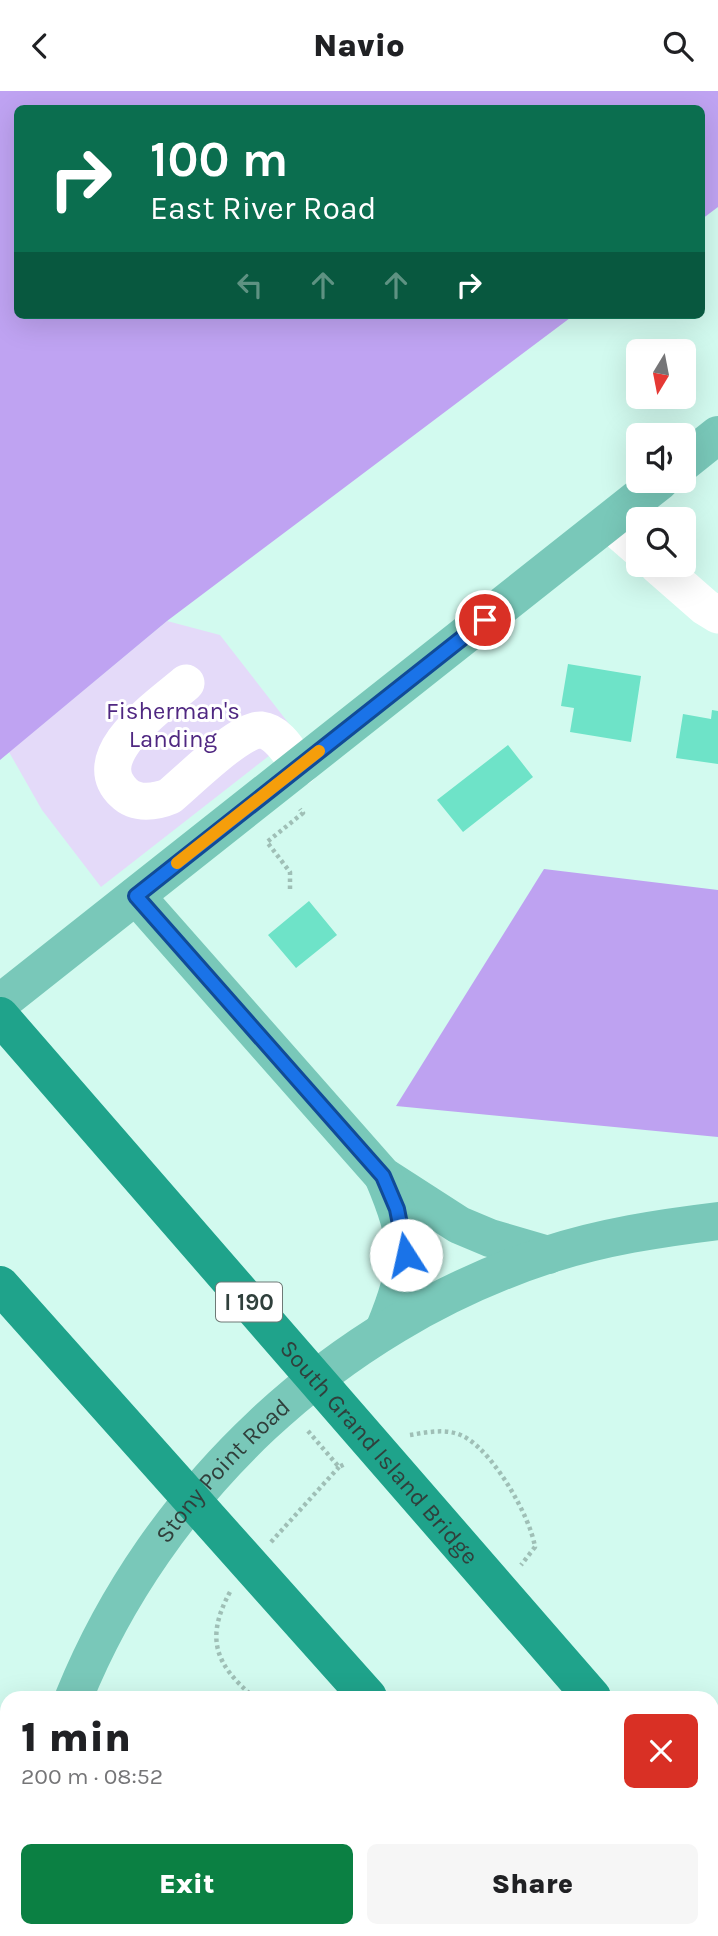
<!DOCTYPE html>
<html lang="en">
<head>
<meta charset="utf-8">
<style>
	body { margin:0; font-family:Karla,sans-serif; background:#f6f6f6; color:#202124; height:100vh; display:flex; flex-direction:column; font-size:26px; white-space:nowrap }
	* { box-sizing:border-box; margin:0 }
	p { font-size:23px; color:#757577 }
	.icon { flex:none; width:38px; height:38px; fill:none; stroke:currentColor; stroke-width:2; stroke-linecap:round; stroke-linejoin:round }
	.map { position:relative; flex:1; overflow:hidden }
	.drawer { position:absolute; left:0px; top:1600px; width:719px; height:247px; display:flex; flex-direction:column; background:#fff; border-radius:21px 21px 0 0; box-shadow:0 7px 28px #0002 }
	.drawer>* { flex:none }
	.banner { position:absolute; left:14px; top:14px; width:691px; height:214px; border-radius:10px; box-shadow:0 7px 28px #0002; background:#0b6e4f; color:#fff; overflow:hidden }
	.needle { width:46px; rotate:190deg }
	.buttons { position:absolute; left:626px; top:248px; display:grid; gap:14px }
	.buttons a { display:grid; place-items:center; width:70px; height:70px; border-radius:10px; background:#fff; box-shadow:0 7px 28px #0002; font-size:35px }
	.pin { position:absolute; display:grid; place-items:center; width:60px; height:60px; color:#fff; margin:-30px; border:4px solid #fff; border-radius:50%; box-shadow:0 2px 7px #0007 }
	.me { position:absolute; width:77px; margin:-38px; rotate:350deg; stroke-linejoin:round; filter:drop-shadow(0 0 5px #0008) }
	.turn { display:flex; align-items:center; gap:24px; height:147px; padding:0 21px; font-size:32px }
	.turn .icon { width:91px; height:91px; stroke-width:2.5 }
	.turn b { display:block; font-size:49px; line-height:60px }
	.lanes { display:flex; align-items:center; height:66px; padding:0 21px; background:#0003; justify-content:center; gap:35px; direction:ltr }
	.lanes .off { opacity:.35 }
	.round { display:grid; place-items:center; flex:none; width:74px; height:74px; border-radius:10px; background:#f6f6f6 }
	.headline { display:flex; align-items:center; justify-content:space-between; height:119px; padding:0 21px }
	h1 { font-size:42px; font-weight:800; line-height:52px }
	.button { display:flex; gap:14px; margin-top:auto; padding:14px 21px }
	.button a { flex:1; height:80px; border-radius:10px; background:#0b8043; color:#fff; font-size:28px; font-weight:800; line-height:80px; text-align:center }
	.button a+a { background:#f6f6f6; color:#202124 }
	header { display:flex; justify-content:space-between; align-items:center; height:91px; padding:0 21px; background:#fff; font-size:32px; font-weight:800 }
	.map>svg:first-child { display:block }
	.green { fill:#e4daf9 }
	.forest { fill:#bea2f1 }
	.water { fill:#bfa3f2 }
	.building { fill:#6ee3c8 }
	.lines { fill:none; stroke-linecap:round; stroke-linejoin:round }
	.path { stroke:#9fbfb6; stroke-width:4.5; stroke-dasharray:3.5 3.5; stroke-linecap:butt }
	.minor { stroke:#fff; stroke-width:37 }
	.major { stroke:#79c8b9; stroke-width:38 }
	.highway { stroke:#1fa38b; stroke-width:38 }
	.route-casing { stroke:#114b97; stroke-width:18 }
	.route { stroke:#1a73e8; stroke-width:12 }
	.slow { stroke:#f59e0b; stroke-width:12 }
	.labels { text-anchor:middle; stroke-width:6; stroke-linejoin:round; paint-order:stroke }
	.shield { fill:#fff; stroke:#6e7976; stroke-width:2 }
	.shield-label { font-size:23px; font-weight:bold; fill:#30403c }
	.park-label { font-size:24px; fill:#4f2781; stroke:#fff }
	.street-label { font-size:24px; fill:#30403c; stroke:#fff }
</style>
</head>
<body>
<header><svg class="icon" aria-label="back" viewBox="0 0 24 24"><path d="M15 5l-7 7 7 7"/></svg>Navio<svg class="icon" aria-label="search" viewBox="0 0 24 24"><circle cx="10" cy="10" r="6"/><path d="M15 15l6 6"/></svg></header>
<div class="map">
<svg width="718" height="1845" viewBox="0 0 718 1845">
	<rect width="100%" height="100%" fill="#d2faef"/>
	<path class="green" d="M 167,530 L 220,544 L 297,643 L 101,796 L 42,719 L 9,661 Z"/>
	<path class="forest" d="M 544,778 L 718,799 L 718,1046 L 396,1015 Z"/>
	<path class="water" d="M 0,0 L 718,0 L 718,116 L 702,128 L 702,18 L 18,18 L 18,224 L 574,224 L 167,530 L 0,669 Z"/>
	<path class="building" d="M 568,573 L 641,585 L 631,651 L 570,641 L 574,617 L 561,615 Z
		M 712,619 L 718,620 L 718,673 L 676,667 L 683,623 L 711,628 Z
		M 508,654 L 533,686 L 463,741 L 437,709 Z
		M 309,810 L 337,844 L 296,877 L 268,844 Z"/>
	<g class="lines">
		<path class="path" d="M 290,798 L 290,781 L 267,751 L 303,722 L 300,718
			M 308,1340 L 339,1376 L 345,1373
			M 410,1344 C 429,1341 450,1336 468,1348 C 495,1365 530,1425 535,1456 L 521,1474
			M 271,1451 L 339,1376
			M 230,1501 C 205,1547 215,1574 254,1606"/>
		<path class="minor" d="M 608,431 L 639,458
			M 657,474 L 705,516 L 718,524
			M 186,592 C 161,614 84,665 124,702 C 136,714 156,711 170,705 C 187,691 241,637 261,639 C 279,641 290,663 300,676"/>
		<g class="major">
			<path d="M 684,371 L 718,344"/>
			<path d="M 136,805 L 383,1085 L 459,1134 L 490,1147 L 548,1164"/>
			<path d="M 0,912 L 660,390"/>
			<path d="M 383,1085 C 411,1151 411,1173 384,1239"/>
			<path id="s1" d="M 74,1606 C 157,1401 335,1233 547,1164 C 602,1146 660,1137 718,1130"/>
			<path d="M 19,1845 L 20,1839"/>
		</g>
		<g class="highway">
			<path id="s2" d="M 0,925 L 592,1606"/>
			<path d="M 0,1194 L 368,1606"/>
			<path d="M 712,1744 L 718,1750"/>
			<path d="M 576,1839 L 581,1845"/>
		</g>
	</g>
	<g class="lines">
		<defs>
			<path id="route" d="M 406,1164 L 397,1118 L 383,1085 L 136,805 L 485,529"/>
		</defs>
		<use href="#route" class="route-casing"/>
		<use href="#route" class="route"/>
		<path class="slow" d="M 177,772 L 319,660"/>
	</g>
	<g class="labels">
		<rect class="shield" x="216" y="1191.5" width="66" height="39" rx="5"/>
		<g class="shield-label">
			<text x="249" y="1219">I 190</text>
		</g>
		<g class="park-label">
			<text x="173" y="628">Fisherman's<tspan x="173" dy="28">Landing</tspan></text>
		</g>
		<g class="street-label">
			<text dy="8" stroke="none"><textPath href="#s2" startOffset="578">South Grand Island Bridge</textPath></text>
			<text dy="8" stroke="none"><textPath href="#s1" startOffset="273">Stony Point Road</textPath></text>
		</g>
	</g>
</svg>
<div class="buttons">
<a><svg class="needle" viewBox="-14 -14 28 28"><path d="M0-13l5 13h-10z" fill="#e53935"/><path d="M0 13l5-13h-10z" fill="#757577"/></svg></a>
<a><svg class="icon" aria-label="sound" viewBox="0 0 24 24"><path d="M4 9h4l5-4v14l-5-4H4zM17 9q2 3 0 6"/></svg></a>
<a><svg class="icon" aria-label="search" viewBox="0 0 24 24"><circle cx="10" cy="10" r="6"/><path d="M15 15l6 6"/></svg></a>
</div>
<div class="pin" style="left:485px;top:529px;background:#d93025"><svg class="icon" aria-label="arrive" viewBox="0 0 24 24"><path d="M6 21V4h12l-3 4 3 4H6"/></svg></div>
<svg class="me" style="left:406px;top:1164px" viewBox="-20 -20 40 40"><circle r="19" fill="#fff"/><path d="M0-13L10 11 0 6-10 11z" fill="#1a73e8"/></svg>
<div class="banner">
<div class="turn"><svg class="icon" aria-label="right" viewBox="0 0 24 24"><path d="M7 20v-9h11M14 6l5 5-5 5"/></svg><div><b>100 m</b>East River Road</div></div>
<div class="lanes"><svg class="icon off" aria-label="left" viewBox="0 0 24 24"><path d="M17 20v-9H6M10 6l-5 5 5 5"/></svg><svg class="icon off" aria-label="ahead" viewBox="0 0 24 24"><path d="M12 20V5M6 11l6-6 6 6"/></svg><svg class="icon off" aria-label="ahead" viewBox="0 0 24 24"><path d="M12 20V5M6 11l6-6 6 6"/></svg><svg class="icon" aria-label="right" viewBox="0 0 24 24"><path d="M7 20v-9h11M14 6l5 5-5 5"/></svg></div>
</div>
<section class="drawer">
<div class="headline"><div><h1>1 min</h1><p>200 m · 08:52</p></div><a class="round" style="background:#d93025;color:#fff"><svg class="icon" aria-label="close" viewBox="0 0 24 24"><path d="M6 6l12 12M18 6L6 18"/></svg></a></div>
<div class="button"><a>Exit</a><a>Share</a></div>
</section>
</div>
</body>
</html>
